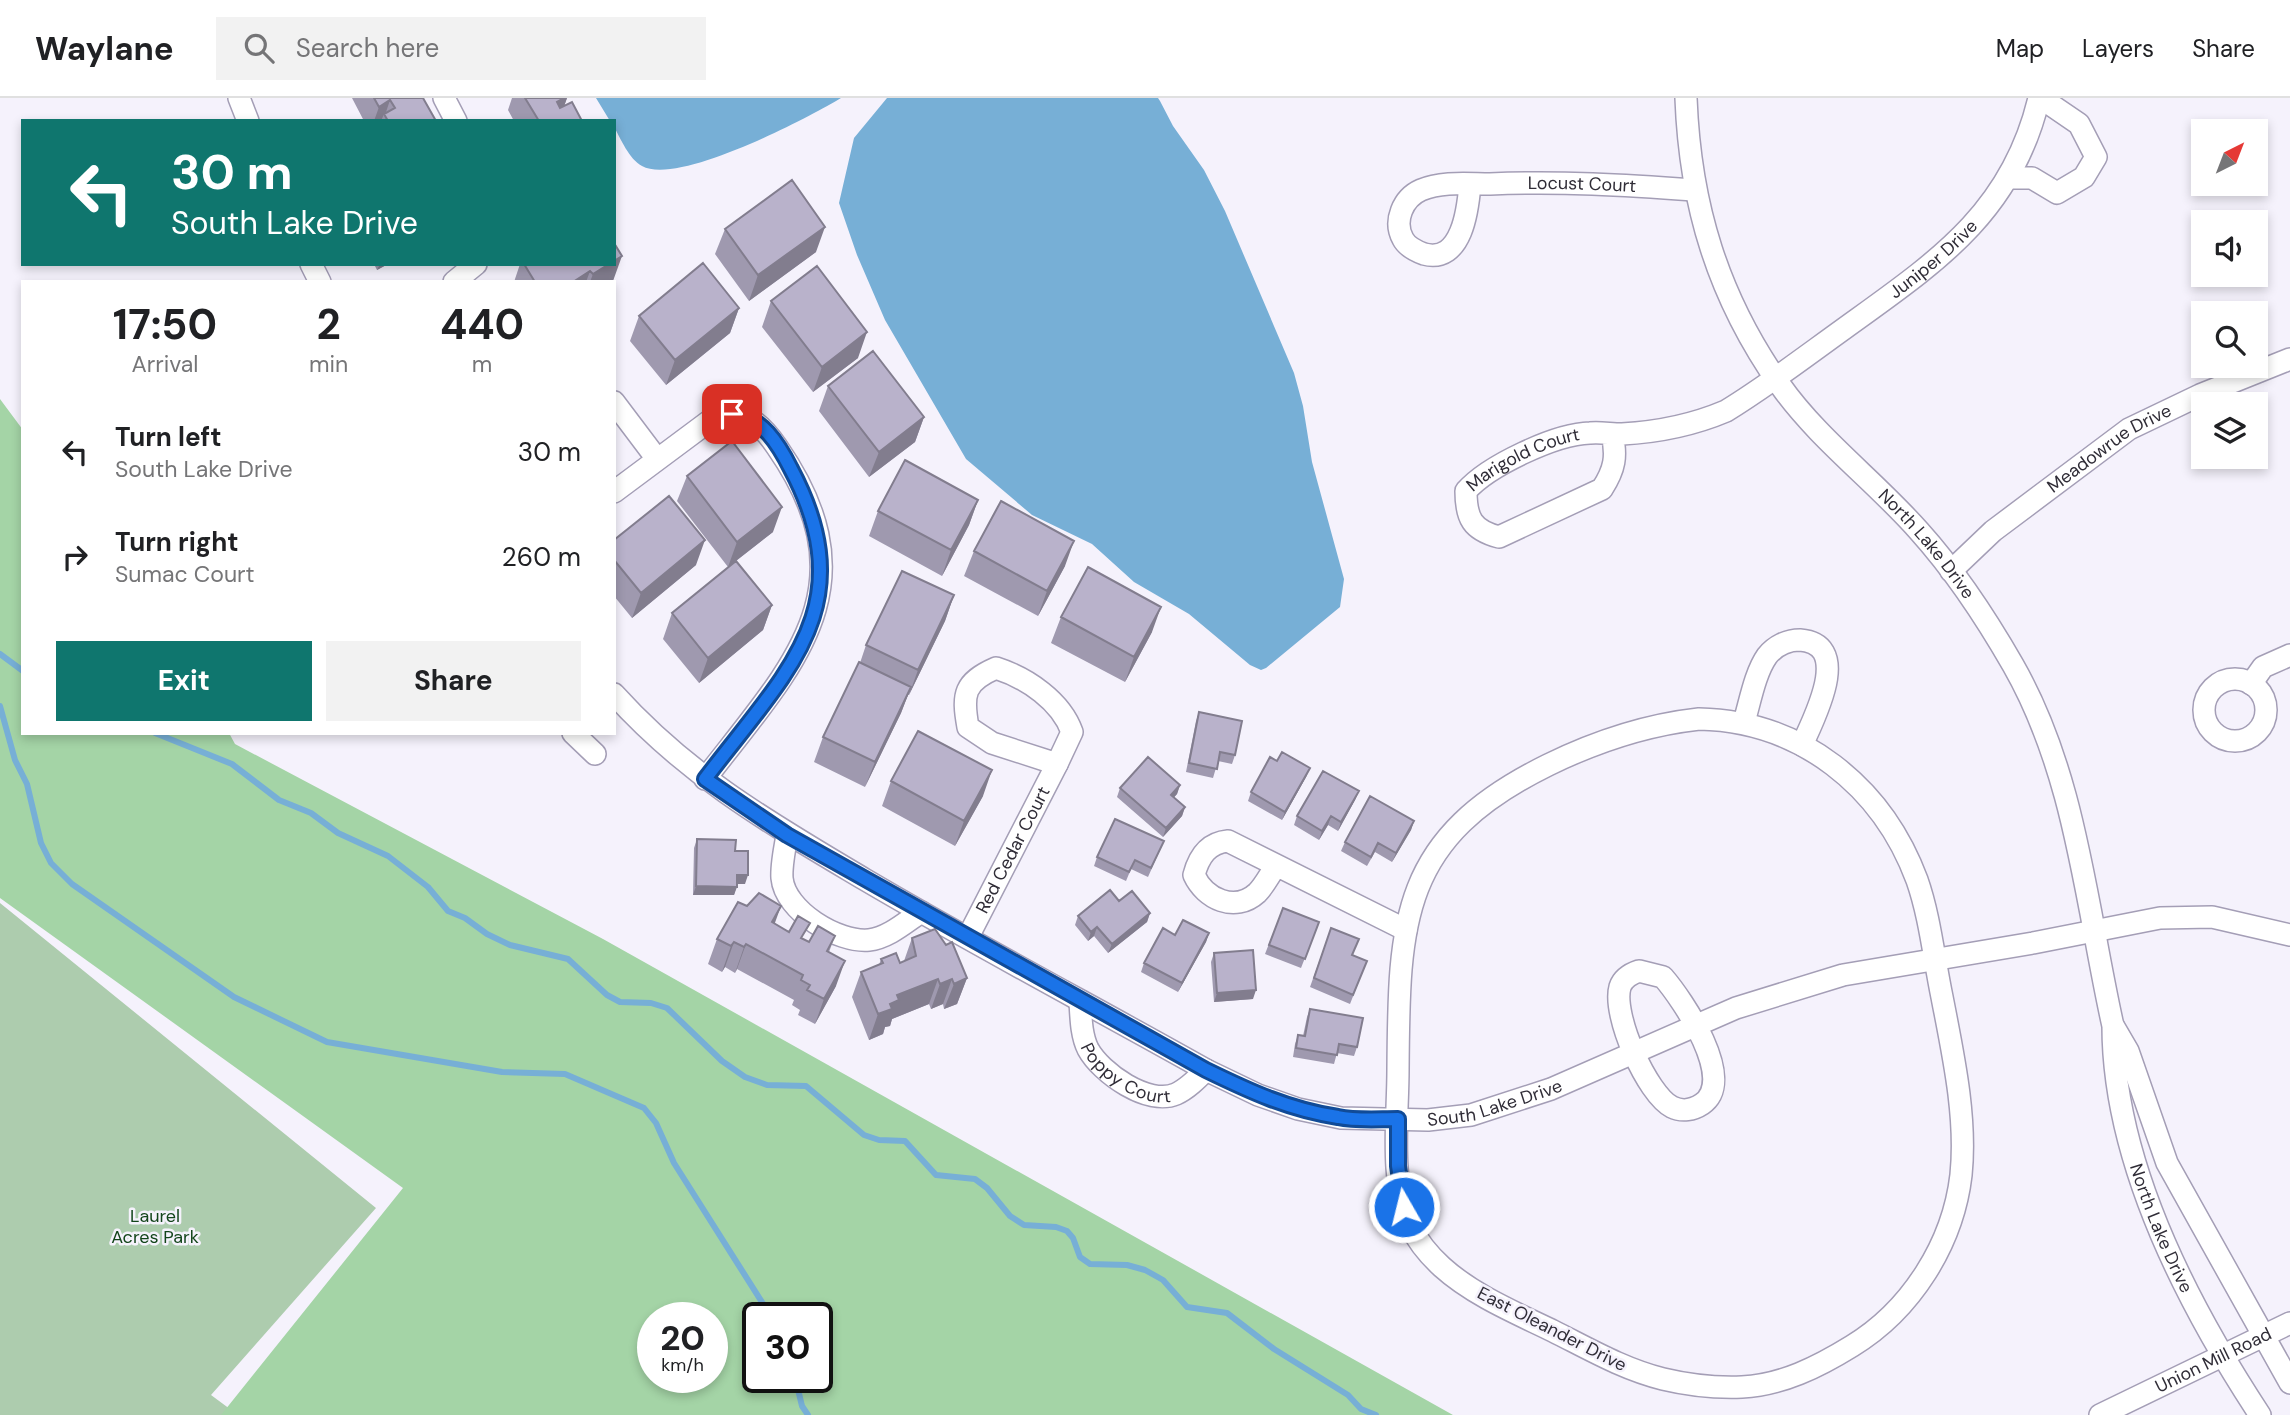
<!DOCTYPE html>
<html lang="en">
<head>
<meta charset="utf-8">
<style>
	body { margin:0; font-family:"DM Sans",sans-serif; background:#f2f2f2; color:#202124; height:100vh; display:flex; flex-direction:column; font-size:26px; white-space:nowrap }
	* { box-sizing:border-box; margin:0 }
	p { font-size:23px; color:#757577 }
	.icon { flex:none; width:38px; height:38px; fill:none; stroke:currentColor; stroke-width:2; stroke-linecap:round; stroke-linejoin:round }
	.map { position:relative; flex:1; overflow:hidden }
	.panel { position:absolute; left:21px; top:182px; width:595px; height:455px; display:flex; flex-direction:column; background:#fff; border-radius:0px; box-shadow:0 4px 10px #0003 }
	.panel>* { flex:none }
	.banner { position:absolute; left:21px; top:21px; width:595px; height:147px; border-radius:0px; box-shadow:0 4px 10px #0003; background:#0f766e; color:#fff; overflow:hidden }
	.needle { width:46px; rotate:42deg }
	.buttons { position:absolute; left:2191px; top:21px; display:grid; gap:14px }
	.buttons a { display:grid; place-items:center; width:77px; height:77px; border-radius:0px; background:#fff; box-shadow:0 4px 10px #0003; font-size:35px }
	.speed { position:absolute; left:637px; top:1204px; display:flex; gap:14px; font-size:35px; font-weight:700; text-align:center }
	.speed>* { display:grid; place-content:center; width:91px; height:91px; border-radius:50%; background:#fff; box-shadow:0 4px 10px #0003; line-height:1 }
	.speed small { font-size:18px; font-weight:400 }
	.speed .limit { border:4px solid #111; border-radius:10px; background:#fff; color:#111 }
	.pin { position:absolute; display:grid; place-items:center; width:60px; height:60px; color:#fff; margin:-30px; border-radius:14px; box-shadow:0 4px 10px #0006 }
	.me { position:absolute; width:77px; margin:-38px; rotate:352deg; stroke-linejoin:round; filter:drop-shadow(0 0 5px #0008) }
	.turn { display:flex; align-items:center; gap:24px; height:147px; padding:0 35px; font-size:32px }
	.turn .icon { width:91px; height:91px; stroke-width:2.5 }
	.turn b { display:block; font-size:49px; line-height:60px }
	.eta { display:flex; justify-content:space-evenly; align-items:center; height:119px; text-align:center }
	.eta b { font-size:42px; font-weight:700; line-height:49px }
	.primary-button { display:flex; gap:14px; margin-top:auto; padding:14px 35px }
	.primary-button a { flex:1; height:80px; border-radius:0px; background:#0f766e; color:#fff; font-size:28px; font-weight:700; line-height:80px; text-align:center }
	.primary-button a+a { background:#f2f2f2; color:#202124 }
	ul { padding:0; list-style:none }
	li { display:flex; align-items:center; gap:21px; height:105px; padding:0 35px }
	li div { flex:1 }
	li b { display:block; font-size:26px }
	li em { font-style:normal }
	header { display:flex; align-items:center; gap:42px; box-sizing:border-box; height:98px; padding:0 35px; background:#fff; border-bottom:2px solid #e0e0e0 }
	header strong { font-size:33px }
	nav { display:flex; gap:38px; margin-inline-start:auto; font-size:24px }
	.search { width:490px; height:63px; background:#f2f2f2; display:flex; align-items:center; gap:18px; box-sizing:border-box; padding:0 24px; border-radius:0px; color:#757577; font-size:26px }
	.map>svg:first-child { display:block }
	.green { fill:#adccae }
	.forest { fill:#a4d4a6; fill-rule:evenodd }
	.water { fill:#77afd6 }
	.lines { fill:none; stroke-linecap:round; stroke-linejoin:round }
	.stream { stroke:#77afd6; stroke-width:6 }
	.minor-casing { stroke:#a49eb6; stroke-width:24 }
	.minor { stroke:#fff; stroke-width:21 }
	.wall { fill:#9f99af }
	.shaded-wall { fill:#827d8e }
	.building { fill:#b9b2cb; stroke:#827d8e; stroke-width:2 }
	.route-casing { stroke:#114b97; stroke-width:18 }
	.route { stroke:#1a73e8; stroke-width:12 }
	.labels { text-anchor:middle; stroke-width:5; stroke-linejoin:round; paint-order:stroke }
	.street-label { font-size:18px; fill:#302d37; stroke:#f5f2fc }
	.park-label { font-size:18px; fill:#13451a; stroke:#f5f2fc }
</style>
</head>
<body>
<header>
<strong>Waylane</strong>
<div class="search"><svg class="icon" aria-label="search" viewBox="0 0 24 24"><circle cx="10" cy="10" r="6"/><path d="M15 15l6 6"/></svg>Search here</div>
<nav><a>Map</a><a>Layers</a><a>Share</a></nav>
</header>
<div class="map">
<svg width="2290" height="1317" viewBox="0 0 2290 1317">
	<rect width="100%" height="100%" fill="#f5f2fc"/>
	<path class="green" d="M 0,805 L 376,1110 L 211,1297 L 238,1317 L 0,1317 Z"/>
	<path class="forest" d="M 0,301 L 23,332 L 23,635 L 229,635 L 235,646 L 603,841 L 1453,1317 L 221,1317 L 403,1090 L 0,800 ZM 653,1220 L 712,1220 L 712,1279 L 653,1279 ZM 758,1220 L 817,1220 L 817,1279 L 758,1279 Z"/>
	<path class="water" d="M 596,0 L 841,0 C 806,21 678,88 642,68 C 629,61 621,41 614,29 L 614,23 L 610,23 Z
		M 887,0 L 1158,0 L 1160,3 L 1173,28 L 1204,72 L 1225,113 L 1294,275 L 1303,308 L 1312,364 L 1344,481 L 1340,509 L 1266,570 L 1261,572 L 1250,567 L 1189,516 L 1134,484 L 1092,446 L 1032,417 L 966,361 L 885,222 L 857,157 L 839,105 L 854,40 Z"/>
	<g class="lines">
		<path class="stream" d="M 0,556 L 23,573
			M 0,608 L 15,662 L 27,686 L 41,745 L 51,765 L 72,786 L 234,899 L 327,944 L 502,974 L 565,976 L 644,1010 L 656,1025 L 674,1065 L 772,1220
			M 155,635 L 232,666 L 279,702 L 311,715 L 338,735 L 388,758 L 428,789 L 448,813 L 465,820 L 487,836 L 510,847 L 568,861 L 607,897 L 620,904 L 651,905 L 667,910 L 722,963 L 745,979 L 767,987 L 806,988 L 864,1037 L 879,1042 L 905,1043 L 936,1077 L 975,1081 L 987,1090 L 1010,1118 L 1024,1127 L 1056,1129 L 1067,1133 L 1073,1140 L 1080,1159 L 1090,1166 L 1127,1167 L 1145,1172 L 1163,1182 L 1187,1209 L 1227,1215 L 1274,1251 L 1348,1297 L 1361,1311 L 1376,1317
			M 795,1279 L 802,1308 L 808,1317"/>
		<defs>
			<g id="minor">
				<path d="M 239,0 L 248,23"/>
				<path d="M 444,0 L 456,23"/>
				<path id="s1" d="M 1686,0 C 1690,107 1718,199 1780,287 C 1818,341 1875,383 1919,433 C 1955,473 1986,520 2013,567 C 2076,677 2086,807 2113,928 C 2113,1063 2187,1206 2260,1317"/>
				<path d="M 2009,80 L 2032,80 L 2057,95 L 2084,79 L 2096,59 L 2079,26 L 2041,0"/>
				<path id="s2" d="M 1470,86 C 1468,111 1462,166 1424,156 C 1416,153 1407,149 1403,141 C 1393,123 1403,100 1421,92 C 1442,83 1469,86 1490,86 C 1559,83 1626,87 1694,92"/>
				<path d="M 311,166 L 320,184"/>
				<path d="M 454,184 L 476,166"/>
				<path d="M 614,304 L 657,361"/>
				<path id="s3" d="M 1612,336 C 1617,358 1615,371 1602,391 L 1499,439 C 1472,432 1466,420 1466,393 C 1488,368 1555,336 1590,335 C 1601,334 1611,336 1622,336 C 1659,334 1693,327 1726,313 C 1767,288 1806,258 1845,230 C 1935,165 2012,115 2039,0"/>
				<path d="M 614,394 L 712,321 C 743,309 760,324 777,349 C 875,490 792,568 705,681"/>
				<path id="s4" d="M 1951,473 L 1993,433 L 2129,331 L 2200,297 L 2290,261"/>
				<path d="M 996,570 C 1027,580 1061,603 1072,634 L 1057,666 L 992,645 L 968,629 C 962,596 964,584 996,570 Z"/>
				<circle cx="2235" cy="612" r="31"/>
				<path d="M 2251,586 L 2263,569 L 2290,557"/>
				<path id="s5" d="M 614,596 C 689,679 770,725 864,781 C 976,847 1092,908 1206,972 L 1258,997 L 1298,1011 L 1341,1020 L 1428,1022 L 1471,1017 L 1551,991 L 1736,910 L 1843,877 L 2033,845 L 2160,820 L 2212,819 L 2290,837"/>
				<path d="M 1699,621 C 1801,623 1882,688 1917,782 C 1930,819 1934,861 1942,899 C 1953,956 1967,1019 1961,1077 C 1953,1146 1911,1212 1852,1248 C 1818,1269 1782,1287 1742,1289 C 1716,1290 1688,1287 1663,1281 C 1623,1271 1589,1251 1553,1233 C 1516,1215 1473,1197 1442,1169 C 1430,1158 1418,1144 1411,1129 C 1389,1084 1398,1021 1398,972 C 1399,821 1400,740 1548,667 C 1597,643 1645,627 1699,621 Z"/>
				<path d="M 1744,624 C 1750,604 1755,575 1767,558 C 1775,548 1787,542 1800,542 C 1854,546 1813,622 1802,647"/>
				<path d="M 573,635 L 595,656"/>
				<path d="M 787,737 C 785,750 781,767 782,780 C 785,813 838,845 869,842 C 888,840 906,824 921,814"/>
				<path d="M 1276,768 C 1270,776 1265,787 1257,795 C 1235,815 1205,801 1194,777 C 1199,758 1208,745 1228,743 L 1406,832"/>
				<path id="s6" d="M 968,839 L 1057,666"/>
				<path d="M 1639,873 L 1663,879 C 1683,902 1737,982 1702,1006 C 1693,1012 1682,1014 1672,1009 C 1647,996 1612,917 1620,889 C 1623,880 1630,876 1639,873 Z"/>
				<path id="s7" d="M 1080,903 C 1081,919 1081,937 1088,951 C 1101,975 1148,1008 1176,996 C 1187,991 1197,981 1206,972"/>
				<path d="M 2114,929 L 2128,953 L 2167,1065 L 2290,1285"/>
				<path id="s8" d="M 2100,1317 L 2290,1225"/>
			</g>
		</defs>
		<use href="#minor" class="minor-casing"/>
		<use href="#minor" class="minor"/>
	</g>
	<path class="wall" d="M 352,0 L 423,0 L 436,23 L 364,23 Z
		M 512,0 L 567,0 L 564,8 L 582,23 L 514,23 L 508,12 Z
		M 725,131 L 816,154 L 749,203 L 715,156 Z
		M 374,166 L 388,166 L 377,172 Z
		M 520,166 L 614,166 L 613,183 L 507,184 L 514,184 Z
		M 771,203 L 858,260 L 813,294 L 762,229 Z
		M 739,210 L 730,235 L 666,287 L 630,243 L 639,218 Z
		M 828,288 L 924,319 L 915,344 L 869,379 L 819,313 Z
		M 687,378 L 773,434 L 736,463 L 772,507 L 763,532 L 699,585 L 663,541 L 672,515 L 728,469 L 677,403 Z
		M 978,402 L 969,427 L 942,478 L 869,438 L 878,413 Z
		M 614,442 L 696,467 L 632,520 L 614,498 Z
		M 974,453 L 1065,468 L 1038,518 L 964,478 Z
		M 954,497 L 945,523 L 909,597 L 908,597 L 901,615 L 865,689 L 814,664 L 823,639 L 860,565 L 866,547 Z
		M 1061,519 L 1152,534 L 1125,584 L 1051,545 Z
		M 1199,614 L 1235,657 L 1232,666 L 1218,663 L 1213,680 L 1186,674 L 1196,623 Z
		M 1310,670 L 1306,679 L 1282,722 L 1248,703 L 1251,694 Z
		M 891,683 L 983,698 L 955,748 L 882,708 Z
		M 1180,687 L 1177,696 L 1174,699 L 1185,709 L 1182,718 L 1163,739 L 1117,699 L 1120,690 Z
		M 1359,693 L 1355,702 L 1338,733 L 1328,727 L 1319,742 L 1294,727 L 1297,718 Z
		M 1414,723 L 1411,732 L 1392,764 L 1375,754 L 1367,768 L 1341,753 L 1345,744 Z
		M 697,741 L 735,753 L 745,786 L 737,786 L 734,797 L 693,797 L 694,750 Z
		M 1164,743 L 1148,779 L 1131,771 L 1126,783 L 1094,768 L 1097,759 Z
		M 1119,803 L 1150,815 L 1147,824 L 1108,855 L 1094,838 L 1088,843 L 1075,827 L 1078,818 Z
		M 1283,810 L 1319,824 L 1301,870 L 1265,856 Z
		M 774,826 L 809,844 L 835,838 L 829,854 L 836,888 L 815,926 L 798,917 L 800,912 L 792,907 L 794,902 L 737,871 L 735,875 L 725,869 L 722,874 L 708,866 L 717,841 Z
		M 1331,830 L 1353,857 L 1367,863 L 1350,906 L 1310,889 Z
		M 1209,835 L 1206,844 L 1178,894 L 1141,874 L 1144,865 L 1175,837 Z
		M 912,840 L 967,880 L 957,906 L 944,911 L 943,906 L 931,911 L 929,906 L 892,921 L 890,928 L 885,929 L 883,936 L 869,942 L 852,899 L 861,874 L 879,867 L 881,861 L 900,865 L 904,863 Z
		M 1214,855 L 1253,901 L 1214,904 L 1211,864 Z
		M 1310,911 L 1357,949 L 1354,958 L 1337,955 L 1334,966 L 1293,959 L 1295,946 L 1298,937 L 1303,938 L 1307,919 Z"/>
	<path class="shaded-wall" d="M 564,0 L 567,0 L 559,23 L 557,4 Z
		M 390,2 L 385,17 L 384,16 L 381,23 L 374,23 L 379,9 Z
		M 825,129 L 816,154 L 749,203 L 758,177 Z
		M 622,158 L 613,183 L 590,184 L 593,176 L 609,166 L 614,166 L 614,163 Z
		M 380,166 L 388,166 L 377,172 Z
		M 590,173 L 586,184 L 573,184 Z
		M 739,210 L 730,235 L 666,287 L 675,262 Z
		M 867,234 L 858,260 L 813,294 L 822,269 Z
		M 924,319 L 915,344 L 869,379 L 879,354 Z
		M 978,402 L 969,427 L 942,478 L 951,452 Z
		M 782,409 L 773,434 L 728,469 L 737,444 Z
		M 705,442 L 696,467 L 632,520 L 641,495 Z
		M 1074,443 L 1065,468 L 1038,518 L 1047,493 Z
		M 954,497 L 945,523 L 909,597 L 918,572 Z
		M 772,507 L 763,532 L 699,585 L 708,560 Z
		M 1161,509 L 1152,534 L 1125,584 L 1134,559 Z
		M 911,589 L 901,615 L 865,689 L 875,664 Z
		M 1310,670 L 1306,679 L 1282,722 L 1285,714 Z
		M 992,672 L 983,698 L 955,748 L 964,723 Z
		M 1180,687 L 1177,696 L 1168,706 L 1171,697 Z
		M 1359,693 L 1355,702 L 1338,733 L 1341,724 Z
		M 1185,709 L 1182,718 L 1163,739 L 1166,730 Z
		M 1331,718 L 1328,727 L 1319,742 L 1322,733 Z
		M 1414,723 L 1411,732 L 1392,764 L 1396,755 Z
		M 737,777 L 748,777 L 745,786 L 734,786 Z
		M 696,788 L 737,789 L 734,797 L 693,797 Z
		M 781,808 L 772,833 L 772,824 Z
		M 1150,815 L 1147,824 L 1108,855 L 1112,846 Z
		M 1097,829 L 1094,838 L 1088,843 L 1091,834 Z
		M 1209,835 L 1206,844 L 1178,894 L 1182,885 Z
		M 734,844 L 725,869 L 722,874 L 731,848 Z
		M 746,846 L 737,871 L 735,875 L 744,849 Z
		M 845,863 L 836,888 L 815,926 L 824,901 Z
		M 967,880 L 957,906 L 944,911 L 954,886 Z
		M 938,881 L 929,906 L 892,921 L 890,928 L 885,929 L 883,936 L 869,942 L 878,916 L 890,906 L 897,897 Z
		M 952,881 L 943,906 L 931,911 L 940,886 Z
		M 1256,892 L 1253,901 L 1214,904 L 1217,895 Z"/>
	<path class="building" d="M 374,0 L 423,0 L 436,23 L 388,23 L 384,16 L 395,10 L 390,2 L 379,9 Z
		M 525,0 L 564,0 L 557,4 L 560,10 L 572,4 L 582,23 L 539,23 Z
		M 792,82 L 825,129 L 758,177 L 725,131 Z
		M 614,145 L 622,158 L 614,163 Z
		M 703,165 L 739,210 L 675,262 L 639,218 Z
		M 524,166 L 609,166 L 593,176 L 590,173 L 573,184 L 535,184 Z
		M 817,168 L 867,234 L 822,269 L 771,203 Z
		M 873,253 L 924,319 L 879,354 L 828,288 Z
		M 732,343 L 782,409 L 737,444 L 687,378 Z
		M 905,362 L 978,402 L 951,452 L 878,413 Z
		M 669,398 L 705,442 L 641,495 L 614,462 L 614,442 Z
		M 1001,403 L 1074,443 L 1047,493 L 974,453 Z
		M 736,463 L 772,507 L 708,560 L 672,515 Z
		M 1088,469 L 1161,509 L 1134,559 L 1061,519 Z
		M 902,473 L 954,497 L 918,572 L 866,547 Z
		M 859,564 L 911,589 L 875,664 L 823,639 Z
		M 1199,614 L 1242,623 L 1235,657 L 1220,654 L 1217,671 L 1189,665 Z
		M 918,633 L 992,672 L 964,723 L 891,683 Z
		M 1282,654 L 1310,670 L 1285,714 L 1251,694 L 1270,659 L 1277,663 Z
		M 1148,659 L 1180,687 L 1171,697 L 1185,709 L 1166,730 L 1120,690 Z
		M 1323,673 L 1359,693 L 1341,724 L 1331,718 L 1322,733 L 1297,718 Z
		M 1370,698 L 1414,723 L 1396,755 L 1378,745 L 1371,759 L 1345,744 Z
		M 1115,721 L 1164,743 L 1151,770 L 1135,762 L 1129,774 L 1097,759 Z
		M 697,741 L 736,742 L 735,753 L 748,753 L 748,777 L 737,777 L 737,789 L 696,788 Z
		M 1110,792 L 1119,803 L 1132,793 L 1150,815 L 1112,846 L 1097,829 L 1091,834 L 1078,818 Z
		M 759,795 L 781,808 L 772,824 L 789,834 L 798,818 L 810,825 L 801,840 L 809,844 L 818,828 L 835,838 L 827,853 L 845,863 L 824,901 L 807,892 L 810,887 L 801,882 L 803,877 L 746,846 L 744,849 L 734,844 L 731,848 L 717,841 L 738,804 L 747,808 Z
		M 1283,810 L 1319,824 L 1305,861 L 1269,847 Z
		M 1183,822 L 1209,835 L 1182,885 L 1144,865 L 1163,830 L 1175,837 Z
		M 1331,830 L 1359,841 L 1352,857 L 1367,863 L 1353,897 L 1314,880 Z
		M 935,831 L 946,847 L 952,844 L 967,880 L 954,886 L 952,881 L 940,886 L 938,881 L 897,897 L 899,902 L 890,906 L 892,911 L 878,916 L 861,874 L 883,865 L 881,861 L 896,855 L 900,865 L 916,858 L 912,840 Z
		M 1253,852 L 1256,892 L 1217,895 L 1214,855 Z
		M 1310,911 L 1363,920 L 1357,949 L 1339,946 L 1337,957 L 1296,950 L 1298,937 L 1305,938 Z"/>
	<g class="lines">
		<defs>
			<path id="route" d="M 732,316 C 761,317 779,347 791,371 C 864,509 786,574 705,681 L 787,737 L 1206,972 C 1249,993 1290,1012 1338,1019 C 1357,1023 1378,1021 1398,1021 L 1398,1068 L 1404,1109"/>
		</defs>
		<use href="#route" class="route-casing"/>
		<use href="#route" class="route"/>
	</g>
	<g class="labels">
		<g class="street-label">
			<text dy="6" stroke="none"><textPath href="#s2" startOffset="343">Locust Court</textPath></text>
			<text dy="6" stroke="none"><textPath href="#s3" startOffset="770">Juniper Drive</textPath></text>
			<text dy="6" stroke="none"><textPath href="#s4" startOffset="201">Meadowrue Drive</textPath></text>
			<text dy="6" stroke="none"><textPath href="#s3" startOffset="301">Marigold Court</textPath></text>
			<text dy="6" stroke="none"><textPath href="#s1" startOffset="523">North Lake Drive</textPath></text>
			<text dy="6" stroke="none"><textPath href="#s6" startOffset="98">Red Cedar Court</textPath></text>
			<text dy="6" stroke="none"><textPath href="#s7" startOffset="96">Poppy Court</textPath></text>
			<text dy="6" stroke="none"><textPath href="#s5" startOffset="1004">South Lake Drive</textPath></text>
			<text dy="6" stroke="none"><textPath href="#s1" startOffset="1258">North Lake Drive</textPath></text>
			<text transform="translate(1552 1231) rotate(27)" y="6">East Oleander Drive</text>
			<text dy="6" stroke="none"><textPath href="#s8" startOffset="126">Union Mill Road</textPath></text>
		</g>
		<g class="park-label">
			<text x="155" y="1124">Laurel<tspan x="155" dy="21">Acres Park</tspan></text>
		</g>
	</g>
</svg>
<div class="buttons">
<a><svg class="needle" viewBox="-14 -14 28 28"><path d="M0-13l5 13h-10z" fill="#e53935"/><path d="M0 13l5-13h-10z" fill="#757577"/></svg></a>
<a><svg class="icon" aria-label="sound" viewBox="0 0 24 24"><path d="M4 9h4l5-4v14l-5-4H4zM17 9q2 3 0 6"/></svg></a>
<a><svg class="icon" aria-label="search" viewBox="0 0 24 24"><circle cx="10" cy="10" r="6"/><path d="M15 15l6 6"/></svg></a>
<a><svg class="icon" aria-label="layers" viewBox="0 0 24 24"><path d="M12 4l9 5-9 5-9-5zM3 14l9 5 9-5"/></svg></a>
</div>
<div class="speed"><div>20<small>km/h</small></div><div class="limit">30</div></div>
<div class="pin" style="left:732px;top:316px;background:#d93025"><svg class="icon" aria-label="arrive" viewBox="0 0 24 24"><path d="M6 21V4h12l-3 4 3 4H6"/></svg></div>
<svg class="me" style="left:1404px;top:1109px" viewBox="-20 -20 40 40"><circle r="17" fill="#1a73e8" stroke="#fff" stroke-width="3"/><path d="M0-11L8 9 0 5-8 9z" fill="#fff"/></svg>
<div class="banner">
<div class="turn"><svg class="icon" aria-label="left" viewBox="0 0 24 24"><path d="M17 20v-9H6M10 6l-5 5 5 5"/></svg><div><b>30 m</b>South Lake Drive</div></div>
</div>
<section class="panel">
<div class="eta">
<div><b>17:50</b><p>Arrival</p></div>
<div><b>2</b><p>min</p></div>
<div><b>440</b><p>m</p></div>
</div>
<ul>
<li><svg class="icon" aria-label="left" viewBox="0 0 24 24"><path d="M17 20v-9H6M10 6l-5 5 5 5"/></svg><div><b>Turn left</b><p>South Lake Drive</p></div><em>30 m</em></li>
<li><svg class="icon" aria-label="right" viewBox="0 0 24 24"><path d="M7 20v-9h11M14 6l5 5-5 5"/></svg><div><b>Turn right</b><p>Sumac Court</p></div><em>260 m</em></li>
</ul>
<div class="primary-button"><a>Exit</a><a>Share</a></div>
</section>
</div>
</body>
</html>
